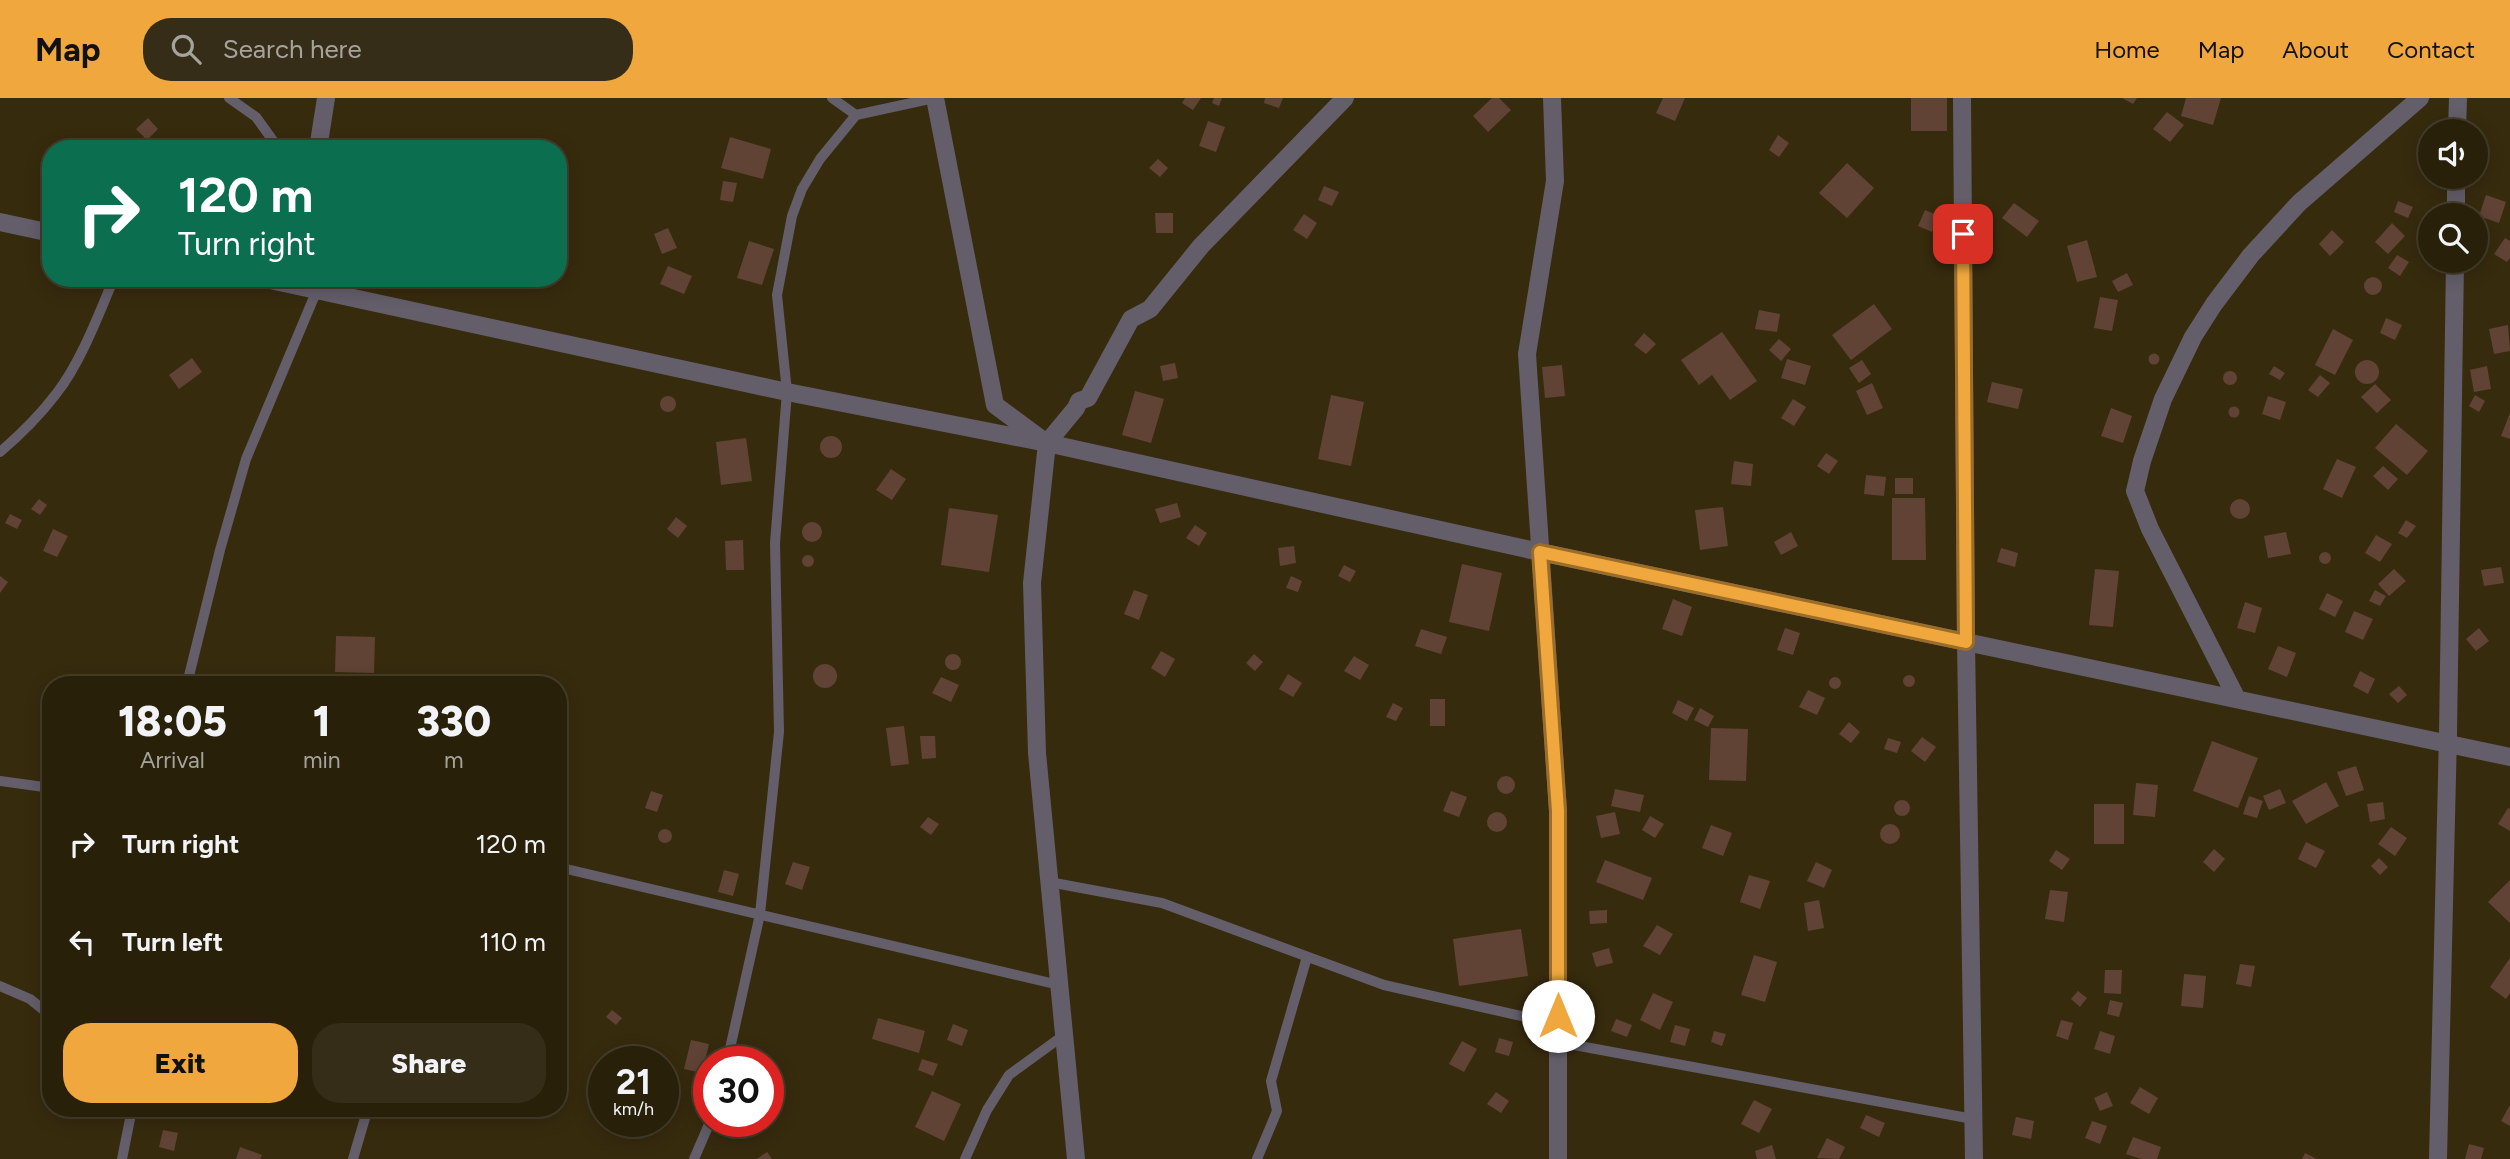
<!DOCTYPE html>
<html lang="en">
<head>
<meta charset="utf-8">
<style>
	body { margin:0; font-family:Figtree,sans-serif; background:#352d18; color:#f1f3f6; height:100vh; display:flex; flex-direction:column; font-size:26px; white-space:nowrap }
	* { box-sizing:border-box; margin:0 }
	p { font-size:23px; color:#a5a39c }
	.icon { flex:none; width:38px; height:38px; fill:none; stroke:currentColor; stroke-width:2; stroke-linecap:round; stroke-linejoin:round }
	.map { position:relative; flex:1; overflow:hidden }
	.sheet { position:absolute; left:42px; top:578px; width:525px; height:441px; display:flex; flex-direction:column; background:#29200a; border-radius:28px; box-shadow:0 4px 18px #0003,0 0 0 2px #453e2b }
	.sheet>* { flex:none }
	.top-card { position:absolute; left:42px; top:42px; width:525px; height:147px; border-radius:28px; box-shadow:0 4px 18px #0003,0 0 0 2px #453e2b; background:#0b6e4f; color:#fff; overflow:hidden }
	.controls { position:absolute; left:2418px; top:21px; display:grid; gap:14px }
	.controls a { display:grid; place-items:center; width:70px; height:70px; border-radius:50%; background:#29200a; box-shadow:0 4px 18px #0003,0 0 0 2px #453e2b; font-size:35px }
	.speed { position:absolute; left:588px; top:948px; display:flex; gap:14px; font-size:35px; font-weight:700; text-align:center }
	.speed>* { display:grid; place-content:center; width:91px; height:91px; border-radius:50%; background:#29200a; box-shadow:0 4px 18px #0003,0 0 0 2px #453e2b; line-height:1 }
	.speed small { font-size:18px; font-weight:400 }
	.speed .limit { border:10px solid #d22; background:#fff; color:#111 }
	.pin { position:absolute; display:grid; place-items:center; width:60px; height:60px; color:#fff; margin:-30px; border-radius:14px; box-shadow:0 4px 10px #0006 }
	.me { position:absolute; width:77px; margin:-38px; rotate:0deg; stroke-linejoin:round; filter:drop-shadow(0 0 5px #0008) }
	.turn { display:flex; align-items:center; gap:24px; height:147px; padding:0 21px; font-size:32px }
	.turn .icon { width:91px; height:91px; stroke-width:2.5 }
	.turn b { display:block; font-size:49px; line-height:60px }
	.eta { display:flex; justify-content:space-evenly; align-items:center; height:119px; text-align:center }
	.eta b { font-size:42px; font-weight:800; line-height:49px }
	.primary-button { display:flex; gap:14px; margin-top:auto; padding:14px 21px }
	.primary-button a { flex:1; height:80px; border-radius:28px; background:#efa73e; color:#111; font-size:28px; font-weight:800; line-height:80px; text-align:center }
	.primary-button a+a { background:#352d18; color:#f1f3f6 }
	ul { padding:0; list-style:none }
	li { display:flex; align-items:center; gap:21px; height:98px; padding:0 21px }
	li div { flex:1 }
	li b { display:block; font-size:26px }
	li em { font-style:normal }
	header { display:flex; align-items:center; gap:42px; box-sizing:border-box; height:98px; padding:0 35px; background:#efa73e; color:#111 }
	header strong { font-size:33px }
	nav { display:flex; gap:38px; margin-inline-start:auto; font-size:24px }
	.search { width:490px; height:63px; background:#352d18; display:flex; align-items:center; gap:18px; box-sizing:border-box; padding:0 24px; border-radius:28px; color:#a5a39c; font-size:26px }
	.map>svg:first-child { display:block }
	.building { fill:#604334 }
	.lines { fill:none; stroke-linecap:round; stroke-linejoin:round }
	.lane { stroke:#635e6a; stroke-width:10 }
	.street { stroke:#635e6a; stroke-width:18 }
	.route-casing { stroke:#9b6d28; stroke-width:18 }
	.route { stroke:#efa73e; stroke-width:12 }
</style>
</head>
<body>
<header>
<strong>Map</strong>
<div class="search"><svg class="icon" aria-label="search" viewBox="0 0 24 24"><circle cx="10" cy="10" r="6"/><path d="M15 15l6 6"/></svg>Search here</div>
<nav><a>Home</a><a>Map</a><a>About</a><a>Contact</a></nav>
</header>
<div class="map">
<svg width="2510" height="1061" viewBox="0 0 2510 1061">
	<rect width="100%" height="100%" fill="#372b0e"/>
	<path class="building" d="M 1185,0 L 1201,0 L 1193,12 L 1182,5 Z
		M 1214,0 L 1222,0 L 1219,8 L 1212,5 Z
		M 1265,0 L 1283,0 L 1279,10 L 1264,5 Z
		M 1492,0 L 1499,0 L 1511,12 L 1488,34 L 1473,18 Z
		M 1663,0 L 1685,0 L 1675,23 L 1656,15 Z
		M 1911,0 L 1947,0 L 1947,33 L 1911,33 Z
		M 2122,0 L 2137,0 L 2133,6 Z
		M 2186,0 L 2221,0 L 2213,27 L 2181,18 Z
		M 2167,14 L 2184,27 L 2170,44 L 2153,31 Z
		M 148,20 L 158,31 L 147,42 L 136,31 Z
		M 1208,23 L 1225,29 L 1216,54 L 1199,48 Z
		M 1778,37 L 1789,45 L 1779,59 L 1769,52 Z
		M 730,39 L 771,51 L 763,81 L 721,70 Z
		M 1158,61 L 1168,70 L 1160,79 L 1149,70 Z
		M 1847,65 L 1874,90 L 1847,120 L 1819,95 Z
		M 723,83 L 737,85 L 733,104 L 720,102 Z
		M 1324,88 L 1339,94 L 1332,108 L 1318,102 Z
		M 2486,97 L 2506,104 L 2499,125 L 2479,118 Z
		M 2398,103 L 2413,109 L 2408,120 L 2394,114 Z
		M 2014,105 L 2039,123 L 2027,139 L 2002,120 Z
		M 1925,112 L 1939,118 L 1932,134 L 1918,128 Z
		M 1155,115 L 1173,115 L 1173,135 L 1156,135 Z
		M 1304,116 L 1317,125 L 1307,141 L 1293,132 Z
		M 2392,125 L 2405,138 L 2388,156 L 2375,144 Z
		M 668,130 L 677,150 L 662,156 L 654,136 Z
		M 2332,132 L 2344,144 L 2330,158 L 2319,146 Z
		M 2505,140 L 2510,143 L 2510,160 L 2507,164 L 2494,156 Z
		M 2087,142 L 2097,179 L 2077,184 L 2067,148 Z
		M 749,143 L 774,151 L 762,187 L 737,180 Z
		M 2397,157 L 2409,164 L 2400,178 L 2388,170 Z
		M 668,168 L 692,178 L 684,196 L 660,186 Z
		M 2127,175 L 2133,187 L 2118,194 L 2112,183 Z
		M2364 188a9 9 0 1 1 18 0a9 9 0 1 1-18 0Z
		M 2100,199 L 2118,202 L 2112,233 L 2094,230 Z
		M 1874,206 L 1892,231 L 1851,262 L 1832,237 Z
		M 1759,212 L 1780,216 L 1777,234 L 1755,231 Z
		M 2386,220 L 2402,227 L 2395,242 L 2380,235 Z
		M 2508,227 L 2510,253 L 2494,256 L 2489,231 Z
		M 2333,231 L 2353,242 L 2335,277 L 2315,267 Z
		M 1722,234 L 1757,283 L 1730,302 L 1712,277 L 1699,287 L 1681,262 Z
		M 1644,235 L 1656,246 L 1646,256 L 1634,247 Z
		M 1779,241 L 1791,251 L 1781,263 L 1769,252 Z
		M2148.5 261a5.5 5.5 0 1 1 11 0a5.5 5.5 0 1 1-11 0Z
		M 192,260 L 202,274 L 179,291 L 169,277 Z
		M 1787,261 L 1811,268 L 1805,287 L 1781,280 Z
		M 1862,262 L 1871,276 L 1859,285 L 1849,270 Z
		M2355 274a12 12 0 1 1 24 0a12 12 0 1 1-24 0Z
		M 1175,265 L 1178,280 L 1163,283 L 1160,268 Z
		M 1562,267 L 1565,298 L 1545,300 L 1542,269 Z
		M 2274,268 L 2285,275 L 2280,282 L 2269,276 Z
		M 2487,268 L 2491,291 L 2474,294 L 2470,272 Z
		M2223 280a7 7 0 1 1 14 0a7 7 0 1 1-14 0Z
		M 2320,277 L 2330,285 L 2318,299 L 2308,292 Z
		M 1992,284 L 2023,291 L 2018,311 L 1987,304 Z
		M 1872,285 L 1883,310 L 1867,317 L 1856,293 Z
		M 2375,286 L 2391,302 L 2377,315 L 2361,299 Z
		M 1135,293 L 1164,301 L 1151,345 L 1122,337 Z
		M 1331,297 L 1364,304 L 1351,368 L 1318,361 Z
		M 2475,297 L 2485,303 L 2479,314 L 2469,308 Z
		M660 306a8 8 0 1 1 16 0a8 8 0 1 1-16 0Z
		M 2268,298 L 2286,304 L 2280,322 L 2262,316 Z
		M 1793,301 L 1806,309 L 1794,328 L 1781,320 Z
		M2228.5 314a5.5 5.5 0 1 1 11 0a5.5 5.5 0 1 1-11 0Z
		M 2111,310 L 2132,318 L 2123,345 L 2101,338 Z
		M 2510,315 L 2510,341 L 2501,338 Z
		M 2396,326 L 2428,353 L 2407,377 L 2375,350 Z
		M820 349a11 11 0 1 1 22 0a11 11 0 1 1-22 0Z
		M 746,340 L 752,383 L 721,387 L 716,344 Z
		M 1826,355 L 1838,363 L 1829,376 L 1817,368 Z
		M 2337,361 L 2356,369 L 2342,400 L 2323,391 Z
		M 1734,363 L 1753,366 L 1751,388 L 1731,386 Z
		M 2383,368 L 2398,381 L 2388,392 L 2373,378 Z
		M 891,371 L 906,381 L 892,402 L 876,392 Z
		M 1866,377 L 1886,379 L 1884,398 L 1864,396 Z
		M 1895,380 L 1913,380 L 1913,396 L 1895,396 Z
		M 1892,400 L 1925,400 L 1926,462 L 1892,462 Z
		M2230 411a10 10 0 1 1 20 0a10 10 0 1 1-20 0Z
		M 39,401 L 47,407 L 40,417 L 31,411 Z
		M 1177,405 L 1181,419 L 1160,425 L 1155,411 Z
		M 1723,409 L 1728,448 L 1700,452 L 1695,412 Z
		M 949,410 L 998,417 L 989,474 L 941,467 Z
		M 10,416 L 22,422 L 17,431 L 5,425 Z
		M 676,419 L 687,428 L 678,440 L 667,431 Z
		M 2406,422 L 2416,428 L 2407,440 L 2398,435 Z
		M802 434a10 10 0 1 1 20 0a10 10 0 1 1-20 0Z
		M 1195,427 L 1207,435 L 1199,448 L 1186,440 Z
		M 53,431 L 68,438 L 57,459 L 43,453 Z
		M 1791,434 L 1798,448 L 1781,457 L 1774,444 Z
		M 2286,434 L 2291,456 L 2268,460 L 2264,438 Z
		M 2376,437 L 2392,446 L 2380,464 L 2365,455 Z
		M 743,442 L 744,472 L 726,472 L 725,443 Z
		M 1294,448 L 1296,465 L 1280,468 L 1278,450 Z
		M 2001,450 L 2018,455 L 2015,469 L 1997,464 Z
		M2319 460a6 6 0 1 1 12 0a6 6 0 1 1-12 0Z
		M802 463a6 6 0 1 1 12 0a6 6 0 1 1-12 0Z
		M 1462,466 L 1502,475 L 1489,533 L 1449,524 Z
		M 1344,467 L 1356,473 L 1350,484 L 1338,478 Z
		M 2501,469 L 2504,485 L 2484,488 L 2481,472 Z
		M 2095,471 L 2119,473 L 2113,529 L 2089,527 Z
		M 2394,471 L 2406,483 L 2389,498 L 2378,486 Z
		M 0,478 L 8,484 L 0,495 Z
		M 1291,478 L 1302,483 L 1298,494 L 1286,490 Z
		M 1134,492 L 1148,497 L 1139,522 L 1124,516 Z
		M 2375,492 L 2386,498 L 2380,508 L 2369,503 Z
		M 2327,495 L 2343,503 L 2335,519 L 2319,511 Z
		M 1673,501 L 1692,509 L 1682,538 L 1662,531 Z
		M 2245,504 L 2262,510 L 2255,535 L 2237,530 Z
		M 2354,513 L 2373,521 L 2363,542 L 2345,534 Z
		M 1785,530 L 1800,535 L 1793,557 L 1777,552 Z
		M 2479,530 L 2489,543 L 2476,553 L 2466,541 Z
		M 1421,531 L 1447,539 L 1441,556 L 1415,548 Z
		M 336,538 L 375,539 L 374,575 L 335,574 Z
		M 2278,548 L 2296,555 L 2287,579 L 2268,571 Z
		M 1161,553 L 1175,561 L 1165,579 L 1151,570 Z
		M945 564a8 8 0 1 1 16 0a8 8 0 1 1-16 0Z
		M 1254,556 L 1263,564 L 1255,573 L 1246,565 Z
		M 1354,558 L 1369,567 L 1360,582 L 1344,573 Z
		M813 578a12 12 0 1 1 24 0a12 12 0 1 1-24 0Z
		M 2360,573 L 2375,581 L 2368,596 L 2353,588 Z
		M 1288,576 L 1302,585 L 1293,599 L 1279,591 Z
		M1903 583a6 6 0 1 1 12 0a6 6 0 1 1-12 0Z
		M 941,579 L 959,587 L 951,604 L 932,595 Z
		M1829 585a6 6 0 1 1 12 0a6 6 0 1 1-12 0Z
		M 2399,588 L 2407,597 L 2398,605 L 2389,596 Z
		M 1808,592 L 1825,600 L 1817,617 L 1799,609 Z
		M 1430,601 L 1445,601 L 1445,628 L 1430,628 Z
		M 1678,602 L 1694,610 L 1687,623 L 1672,615 Z
		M 1393,605 L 1403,610 L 1396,623 L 1386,619 Z
		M 1700,610 L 1714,618 L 1708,629 L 1694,622 Z
		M 1849,624 L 1860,634 L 1851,645 L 1839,636 Z
		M 904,628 L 909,666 L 891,668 L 886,630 Z
		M 1711,630 L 1748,631 L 1746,683 L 1709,682 Z
		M 920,638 L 935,638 L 936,660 L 922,661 Z
		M 1922,639 L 1936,649 L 1925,664 L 1911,653 Z
		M 1888,640 L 1901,644 L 1897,655 L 1884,651 Z
		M 2212,643 L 2258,660 L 2238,710 L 2193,693 Z
		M 2356,668 L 2364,692 L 2346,698 L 2337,674 Z
		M1497 687a9 9 0 1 1 18 0a9 9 0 1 1-18 0Z
		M 2326,684 L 2339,708 L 2306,726 L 2292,703 Z
		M 2136,685 L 2158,687 L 2155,719 L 2133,717 Z
		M 1615,691 L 1644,697 L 1640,714 L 1611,708 Z
		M 2280,691 L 2286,705 L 2269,712 L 2263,698 Z
		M 651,693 L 663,697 L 657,714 L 645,710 Z
		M 1451,693 L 1467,699 L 1459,719 L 1443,713 Z
		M 2249,698 L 2263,703 L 2257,720 L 2243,716 Z
		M1894 710a8 8 0 1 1 16 0a8 8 0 1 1-16 0Z
		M 2383,704 L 2385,721 L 2370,724 L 2367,706 Z
		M 2094,706 L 2124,706 L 2124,746 L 2094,746 Z
		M 2508,710 L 2510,711 L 2510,733 L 2498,726 Z
		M1487 724a10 10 0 1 1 20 0a10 10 0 1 1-20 0Z
		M 1615,714 L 1620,736 L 1601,740 L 1596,718 Z
		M 1650,718 L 1664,726 L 1655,740 L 1642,732 Z
		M 928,719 L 939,726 L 931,737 L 920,729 Z
		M1880 736a10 10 0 1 1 20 0a10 10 0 1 1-20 0Z
		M 1711,727 L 1732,735 L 1723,758 L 1702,750 Z
		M 2391,729 L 2407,740 L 2395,758 L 2378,746 Z
		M658 738a7 7 0 1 1 14 0a7 7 0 1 1-14 0Z
		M 2306,744 L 2325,753 L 2316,770 L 2298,761 Z
		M 2214,751 L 2225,761 L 2214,774 L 2203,764 Z
		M 2056,752 L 2070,761 L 2062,772 L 2049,763 Z
		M 2379,760 L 2388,769 L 2380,777 L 2371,768 Z
		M 1605,762 L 1652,780 L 1643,802 L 1596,784 Z
		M 793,764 L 810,769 L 802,792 L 785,786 Z
		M 1816,764 L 1832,772 L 1824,790 L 1807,783 Z
		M 724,772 L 739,776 L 733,798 L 718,794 Z
		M 1749,777 L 1770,783 L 1760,811 L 1740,804 Z
		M 2510,782 L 2510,825 L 2488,804 Z
		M 2050,792 L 2068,794 L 2064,824 L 2045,821 Z
		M 1819,802 L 1824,830 L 1808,833 L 1804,805 Z
		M 1607,812 L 1607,825 L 1590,826 L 1589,813 Z
		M 1657,827 L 1673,836 L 1660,857 L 1643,848 Z
		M 1521,831 L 1528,878 L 1459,888 L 1453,841 Z
		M 1609,850 L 1613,865 L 1596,869 L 1592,855 Z
		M 1754,857 L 1777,864 L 1765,904 L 1741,897 Z
		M 2510,860 L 2510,895 L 2506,901 L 2490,889 Z
		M 2240,866 L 2255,868 L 2251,889 L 2236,886 Z
		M 2105,872 L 2122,872 L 2121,896 L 2104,895 Z
		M 2184,876 L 2206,878 L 2203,910 L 2181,908 Z
		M 2078,893 L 2087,900 L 2080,909 L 2071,901 Z
		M 1653,895 L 1673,904 L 1660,932 L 1640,922 Z
		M 2110,902 L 2123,905 L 2119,919 L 2107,916 Z
		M 612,912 L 622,920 L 616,927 L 606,919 Z
		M 878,920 L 925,933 L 919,955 L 872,941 Z
		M 1616,921 L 1632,927 L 1627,939 L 1611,933 Z
		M 2061,922 L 2073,925 L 2068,942 L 2056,938 Z
		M 953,926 L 968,932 L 962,948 L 947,942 Z
		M 1675,927 L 1690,931 L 1685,948 L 1670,944 Z
		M 1714,933 L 1726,936 L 1722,948 L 1711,944 Z
		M 2100,933 L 2115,938 L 2110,956 L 2094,951 Z
		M 1499,940 L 1513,944 L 1509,958 L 1495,954 Z
		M 691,942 L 709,946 L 702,975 L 684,971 Z
		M 1462,943 L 1477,951 L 1464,974 L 1449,966 Z
		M 922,961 L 938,966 L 933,978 L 918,972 Z
		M 2140,989 L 2158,1000 L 2149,1016 L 2130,1005 Z
		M 932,993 L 961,1006 L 944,1043 L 915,1029 Z
		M 1496,994 L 1509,1003 L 1501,1015 L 1487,1006 Z
		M 2107,994 L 2113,1008 L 2100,1013 L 2094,1000 Z
		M 1754,1002 L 1772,1011 L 1759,1035 L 1741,1026 Z
		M 2510,1007 L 2510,1028 L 2501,1023 Z
		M 1866,1017 L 1885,1025 L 1879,1039 L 1860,1030 Z
		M 2016,1019 L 2034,1023 L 2031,1041 L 2012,1037 Z
		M 2092,1023 L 2107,1028 L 2100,1046 L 2085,1040 Z
		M 163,1032 L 178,1035 L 174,1053 L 159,1049 Z
		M 2133,1039 L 2161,1049 L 2157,1061 L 2141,1061 L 2126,1056 Z
		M 1827,1040 L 1845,1049 L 1839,1061 L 1817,1060 Z
		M 2469,1046 L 2484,1050 L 2481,1061 L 2465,1061 Z
		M 1772,1047 L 1776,1061 L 1757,1061 L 1755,1053 Z
		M 240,1049 L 262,1057 L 260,1061 L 236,1061 Z
		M 767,1054 L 772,1061 L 757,1061 Z
		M 2305,1055 L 2317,1061 L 2302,1061 Z"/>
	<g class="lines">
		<path class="lane" d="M 229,0 L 256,19 L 279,51
			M 832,0 L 856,17
			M 0,354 C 20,337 40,317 56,296 C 80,266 99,216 114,180
			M 187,586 L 220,452 L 246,361 L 317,192
			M 0,683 L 51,690
			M 558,769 L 1059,887
			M 1049,784 L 1162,805 L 1384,887 L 1530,920 L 1558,944 L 1973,1021
			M 0,888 L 30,901 L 51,918
			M 727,964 L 760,816 L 779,634 L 775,445 L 787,294 L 777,197 L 792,118 L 802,91 L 820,61 L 856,17 L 934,0
			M 122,1061 L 131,1016 L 129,1010
			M 353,1061 L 368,1010
			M 694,1061 L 710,1024
			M 965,1061 L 987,1012 L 1009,977 L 1064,937
			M 1257,1061 L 1277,1013 L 1271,983 L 1307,859"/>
		<path class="street" d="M 935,0 L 995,307 L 1041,341
			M 1552,0 L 1555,83 L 1527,256 L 1558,713 L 1558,1061
			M 1962,0 L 1966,544 L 1974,1061
			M 2457,33 L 2458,0
			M 318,51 L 326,0
			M 2456,117 L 2456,79
			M 0,124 L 51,135
			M 261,180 L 787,294 L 1047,345 L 1540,454 L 2510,659
			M 2237,601 L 2150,431 L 2135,393 L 2142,363 L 2163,301 L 2193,239 L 2214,206 L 2251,157 L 2299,105 L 2420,0
			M 1076,1061 L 1037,655 L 1032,485 L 1047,345 L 1076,310 L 1079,303 L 1088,300 L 1131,221 L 1150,211 L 1201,148 L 1345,0
			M 2438,1061 L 2448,636 L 2455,163"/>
	</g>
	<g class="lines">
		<defs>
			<path id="route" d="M 1558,918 L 1558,713 L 1540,454 L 1966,544 L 1963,136"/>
		</defs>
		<use href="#route" class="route-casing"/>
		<use href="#route" class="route"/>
	</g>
</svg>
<div class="controls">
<a><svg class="icon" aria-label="sound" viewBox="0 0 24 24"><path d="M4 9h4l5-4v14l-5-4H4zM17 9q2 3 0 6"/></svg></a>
<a><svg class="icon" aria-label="search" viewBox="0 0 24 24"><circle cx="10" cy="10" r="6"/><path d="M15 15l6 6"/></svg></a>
</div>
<div class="speed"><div>21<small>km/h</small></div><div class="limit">30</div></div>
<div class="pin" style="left:1963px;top:136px;background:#d93025"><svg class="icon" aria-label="arrive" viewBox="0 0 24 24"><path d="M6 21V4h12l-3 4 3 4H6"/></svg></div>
<svg class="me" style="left:1558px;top:918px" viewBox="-20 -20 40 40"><circle r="19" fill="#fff"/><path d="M0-13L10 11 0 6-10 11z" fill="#efa73e"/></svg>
<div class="top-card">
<div class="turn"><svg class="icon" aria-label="right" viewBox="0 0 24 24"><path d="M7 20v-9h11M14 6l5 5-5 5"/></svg><div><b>120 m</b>Turn right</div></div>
</div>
<section class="sheet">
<div class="eta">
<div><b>18:05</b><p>Arrival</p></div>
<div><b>1</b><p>min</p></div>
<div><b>330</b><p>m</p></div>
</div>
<ul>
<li><svg class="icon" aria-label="right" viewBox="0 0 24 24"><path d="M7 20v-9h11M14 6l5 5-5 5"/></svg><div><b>Turn right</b></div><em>120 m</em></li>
<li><svg class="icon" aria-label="left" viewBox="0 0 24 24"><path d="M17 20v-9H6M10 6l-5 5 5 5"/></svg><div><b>Turn left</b></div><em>110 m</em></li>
</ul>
<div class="primary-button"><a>Exit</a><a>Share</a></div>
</section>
</div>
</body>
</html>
